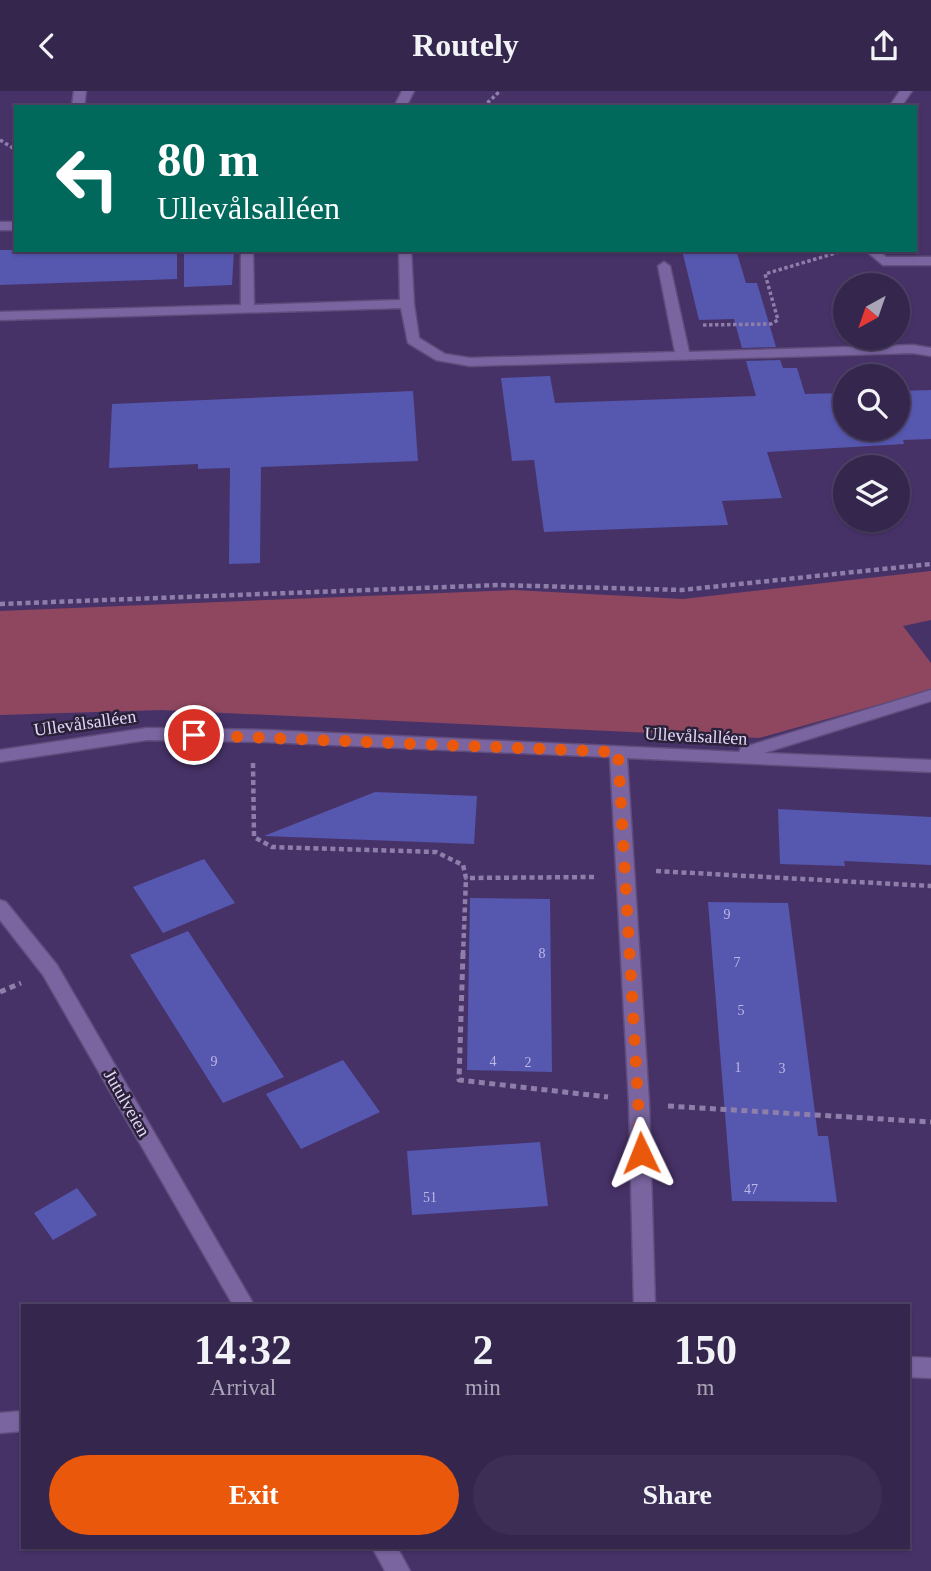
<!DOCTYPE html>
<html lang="en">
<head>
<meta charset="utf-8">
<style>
	body { margin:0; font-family:Georgia,serif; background:#3d2e55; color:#f1f3f6; height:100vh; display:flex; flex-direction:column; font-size:26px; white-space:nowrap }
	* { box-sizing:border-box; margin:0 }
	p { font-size:23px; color:#aaa5b6 }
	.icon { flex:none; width:38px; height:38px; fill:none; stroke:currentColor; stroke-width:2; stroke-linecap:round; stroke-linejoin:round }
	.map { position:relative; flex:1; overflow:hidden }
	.side { position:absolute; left:21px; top:1213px; width:889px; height:245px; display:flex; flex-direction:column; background:#35264e; border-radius:0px; box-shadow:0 2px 5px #0004,0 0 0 2px #4f4366 }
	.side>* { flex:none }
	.banner { position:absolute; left:14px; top:14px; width:903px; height:147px; border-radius:0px; box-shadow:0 2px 5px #0004,0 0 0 2px #4f4366; background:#00695c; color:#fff; overflow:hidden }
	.needle { width:46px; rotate:220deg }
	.fabs { position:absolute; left:833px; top:182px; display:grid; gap:14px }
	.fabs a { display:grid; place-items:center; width:77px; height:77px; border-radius:50%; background:#35264e; box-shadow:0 2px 5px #0004,0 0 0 2px #4f4366; font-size:35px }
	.pin { position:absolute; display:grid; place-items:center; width:60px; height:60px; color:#fff; margin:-30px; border:4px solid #fff; border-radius:50%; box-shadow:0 2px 7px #0007 }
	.me { position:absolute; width:77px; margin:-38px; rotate:358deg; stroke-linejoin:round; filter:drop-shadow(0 0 5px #0008) }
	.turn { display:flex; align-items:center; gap:24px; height:147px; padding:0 28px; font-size:32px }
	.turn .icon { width:91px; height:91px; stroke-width:2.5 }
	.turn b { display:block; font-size:49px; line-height:60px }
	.eta { display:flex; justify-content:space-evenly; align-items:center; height:119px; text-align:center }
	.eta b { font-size:42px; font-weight:700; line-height:49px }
	.action { display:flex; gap:14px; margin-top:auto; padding:14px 28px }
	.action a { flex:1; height:80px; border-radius:42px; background:#ea580c; color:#fff; font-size:28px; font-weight:700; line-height:80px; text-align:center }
	.action a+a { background:#3d2e55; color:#f1f3f6 }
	header { display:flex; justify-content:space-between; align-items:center; height:91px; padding:0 28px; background:#35264e; font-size:32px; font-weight:700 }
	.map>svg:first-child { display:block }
	.green { fill:#8f4760 }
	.building { fill:#5657af }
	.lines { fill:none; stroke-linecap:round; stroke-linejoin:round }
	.minor-casing { stroke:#604d7c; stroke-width:3 }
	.path-far2 { stroke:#8e7eaa; stroke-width:3.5; stroke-dasharray:3.5 2.5; stroke-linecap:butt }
	.path-far1 { stroke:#8e7eaa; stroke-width:4.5; stroke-dasharray:5 3.5; stroke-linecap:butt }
	.path { stroke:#8e7eaa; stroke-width:5; stroke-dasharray:6 4.5; stroke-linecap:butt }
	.minor { fill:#7a65a0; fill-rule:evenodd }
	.route { stroke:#ea580c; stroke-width:12; stroke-dasharray:0 21.6 }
	.labels { text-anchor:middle; stroke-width:5; stroke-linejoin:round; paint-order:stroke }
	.number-label { font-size:14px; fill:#beb7e6 }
	.street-label { font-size:18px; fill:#e1d7f8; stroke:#2a2139 }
</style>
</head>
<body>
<header><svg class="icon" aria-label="back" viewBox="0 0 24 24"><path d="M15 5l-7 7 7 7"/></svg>Routely<svg class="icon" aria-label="share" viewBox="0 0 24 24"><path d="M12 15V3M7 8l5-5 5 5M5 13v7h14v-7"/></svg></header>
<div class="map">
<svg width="931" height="1480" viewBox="0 0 931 1480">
	<rect width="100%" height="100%" fill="#473268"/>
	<path class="green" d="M 931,480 L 931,529 L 903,535 L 931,572 L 931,599 L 759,647 L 161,619 L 0,624 L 0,520 L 514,499 L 683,508 Z"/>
	<path class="building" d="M 0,159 L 177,159 L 177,188 L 0,194 Z
		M 184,159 L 234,159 L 232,194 L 184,196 Z
		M 682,159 L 736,159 L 746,192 L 757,192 L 776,256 L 742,257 L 734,228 L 699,229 Z
		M 780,269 L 783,277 L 797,277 L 805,303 L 845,302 L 845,338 L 898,338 L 898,300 L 931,299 L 931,348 L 903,349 L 904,353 L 767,361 L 782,407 L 722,410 L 728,434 L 544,441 L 534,369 L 512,370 L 501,287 L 550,285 L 555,312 L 756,305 L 746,270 Z
		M 413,300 L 418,370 L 261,376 L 260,472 L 229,473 L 230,377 L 198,378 L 198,373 L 109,377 L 112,313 Z
		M 375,701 L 477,705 L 474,753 L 264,745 Z
		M 778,718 L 931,726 L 931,774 L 844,770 L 845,775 L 780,773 Z
		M 204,768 L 235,812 L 163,842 L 133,796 Z
		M 470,807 L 550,808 L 552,981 L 467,979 Z
		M 708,811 L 788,812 L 818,1045 L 828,1045 L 837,1111 L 732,1110 Z
		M 188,840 L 284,986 L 223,1012 L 130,864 Z
		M 343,969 L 380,1021 L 301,1058 L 266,1003 Z
		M 540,1051 L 548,1115 L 412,1124 L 407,1060 Z
		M 77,1097 L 97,1124 L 53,1149 L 34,1122 Z"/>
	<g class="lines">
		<defs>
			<path id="minor" d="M 74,0 L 86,0 L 84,16 L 72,16 Z
				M 402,0 L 414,0 L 406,16 L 394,16 Z
				M 900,0 L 912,0 L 901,16 L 889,16 Z
				M 0,131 L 16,131 L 16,139 L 0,139 Z
				M 241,159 L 253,159 L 254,214 L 400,209 L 399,159 L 411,159 L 414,213 L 419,247 L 445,263 L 470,267 L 675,261 L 658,175 L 664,171 L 670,175 L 689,261 L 913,254 L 931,257 L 931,265 L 913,262 L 470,275 L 436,269 L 408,252 L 401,217 L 0,229 L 0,221 L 241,214 Z
				M 865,159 L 879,159 L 886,166 L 931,166 L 931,174 L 883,174 Z
				M 931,599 L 931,610 L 764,662 L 931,669 L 931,681 L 627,667 L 649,1012 L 655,1214 L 634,1214 L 629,1012 L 610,666 L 265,651 L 147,649 L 0,671 L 0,659 L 147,637 L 265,639 L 739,661 L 741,657 Z
				M 0,809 L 6,811 L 57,874 L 254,1214 L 233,1214 L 43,884 L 0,829 Z
				M 908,1266 L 931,1267 L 931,1287 L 908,1286 Z
				M 23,1320 L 23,1340 L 0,1342 L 0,1322 Z
				M 372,1456 L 397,1456 L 410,1480 L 385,1480 Z"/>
		</defs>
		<use href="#minor" class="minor-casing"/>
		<path class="path-far2" d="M 483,16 L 500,0
			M 0,49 L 16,59
			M 898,218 L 904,235
			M 703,234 L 771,233 L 778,229 L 765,183 L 846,159"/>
		<path class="path-far1" d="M 0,513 L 499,494 L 682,499 L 931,473
			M 253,672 L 254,746 L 272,756 L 436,761 L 463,774 L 466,787 L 595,786
			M 656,780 L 931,795
			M 463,864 L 466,787"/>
		<path class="path" d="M 463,862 L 459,989 L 608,1006
			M 0,901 L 21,892
			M 668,1015 L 931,1031"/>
		<use href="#minor" class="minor"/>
	</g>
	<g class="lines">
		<path class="route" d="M 194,644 L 618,661 L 641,1062"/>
	</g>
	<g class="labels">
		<g class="number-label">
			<text x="727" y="828">9</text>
			<text x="542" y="867">8</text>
			<text x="737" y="876">7</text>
			<text x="741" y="924">5</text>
			<text x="214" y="975">9</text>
			<text x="493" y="975">4</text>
			<text x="528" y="976">2</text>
			<text x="738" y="981">1</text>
			<text x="782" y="982">3</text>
			<text x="751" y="1103">47</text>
			<text x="430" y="1111">51</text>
		</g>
		<g class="street-label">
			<text transform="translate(85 632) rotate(-8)" y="6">Ullevålsalléen</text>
			<text transform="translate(696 645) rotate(3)" y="6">Ullevålsalléen</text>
			<text transform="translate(127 1012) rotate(60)" y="6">Jutulveien</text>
		</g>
	</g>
</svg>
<div class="fabs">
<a><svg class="needle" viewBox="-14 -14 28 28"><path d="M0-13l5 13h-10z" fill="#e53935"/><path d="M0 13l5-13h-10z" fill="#aaa5b6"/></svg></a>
<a><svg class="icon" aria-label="search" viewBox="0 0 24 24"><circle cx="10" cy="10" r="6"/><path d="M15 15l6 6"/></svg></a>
<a><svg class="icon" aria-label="layers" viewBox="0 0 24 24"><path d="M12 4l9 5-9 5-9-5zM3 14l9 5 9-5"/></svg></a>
</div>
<div class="pin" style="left:194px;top:644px;background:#d93025"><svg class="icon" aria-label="arrive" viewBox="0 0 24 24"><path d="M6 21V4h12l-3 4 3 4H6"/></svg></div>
<svg class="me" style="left:641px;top:1062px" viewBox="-20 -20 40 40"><path d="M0-17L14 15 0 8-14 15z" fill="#ea580c" stroke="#fff" stroke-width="4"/></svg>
<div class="banner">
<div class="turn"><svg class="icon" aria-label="left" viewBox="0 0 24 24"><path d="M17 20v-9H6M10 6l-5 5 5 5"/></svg><div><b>80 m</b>Ullevålsalléen</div></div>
</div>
<section class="side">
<div class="eta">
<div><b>14:32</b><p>Arrival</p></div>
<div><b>2</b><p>min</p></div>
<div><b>150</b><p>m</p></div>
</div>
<div class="action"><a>Exit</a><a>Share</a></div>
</section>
</div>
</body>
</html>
